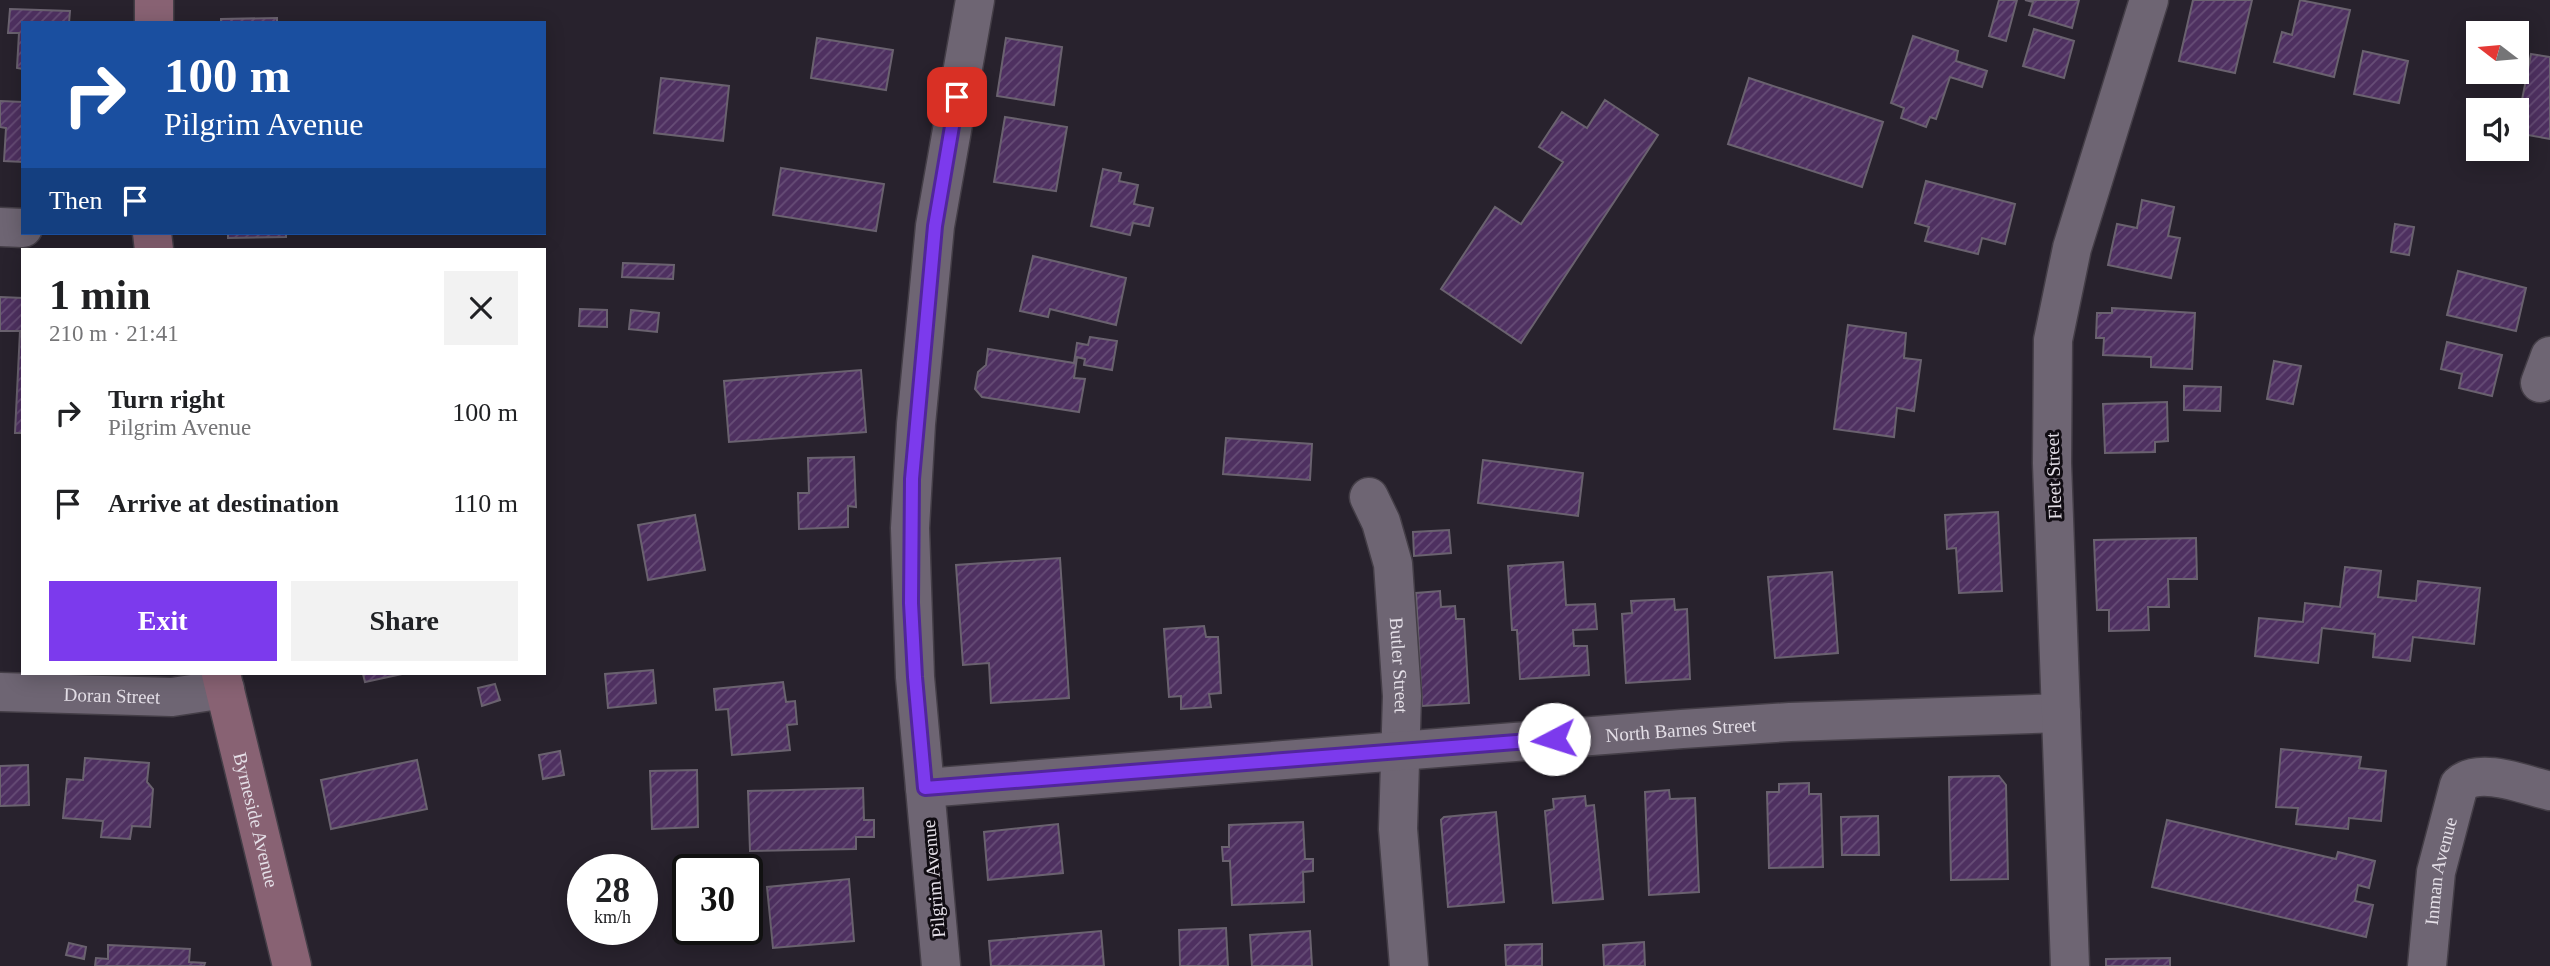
<!DOCTYPE html>
<html lang="en">
<head>
<meta charset="utf-8">
<style>
	body { margin:0; font-family:Georgia,serif; background:#f2f2f2; color:#202124; height:100vh; display:flex; flex-direction:column; font-size:26px; white-space:nowrap }
	* { box-sizing:border-box; margin:0 }
	p { font-size:23px; color:#757577 }
	.icon { flex:none; width:38px; height:38px; fill:none; stroke:currentColor; stroke-width:2; stroke-linecap:round; stroke-linejoin:round }
	.map { position:relative; flex:1; overflow:hidden }
	.details { position:absolute; left:21px; top:248px; width:525px; height:427px; display:flex; flex-direction:column; background:#fff; border-radius:0px; box-shadow:0 4px 18px #0003 }
	.details>* { flex:none }
	.top-card { position:absolute; left:21px; top:21px; width:525px; height:214px; border-radius:0px; box-shadow:0 4px 18px #0003; background:#1a4fa0; color:#fff; overflow:hidden }
	.needle { width:46px; rotate:286deg }
	.controls { position:absolute; left:2466px; top:21px; display:grid; gap:14px }
	.controls a { display:grid; place-items:center; width:63px; height:63px; border-radius:0px; background:#fff; box-shadow:0 4px 18px #0003; font-size:35px }
	.speed { position:absolute; left:567px; top:854px; display:flex; gap:14px; font-size:35px; font-weight:700; text-align:center }
	.speed>* { display:grid; place-content:center; width:91px; height:91px; border-radius:50%; background:#fff; box-shadow:0 4px 18px #0003; line-height:1 }
	.speed small { font-size:18px; font-weight:400 }
	.speed .limit { border:4px solid #111; border-radius:10px; background:#fff; color:#111 }
	.pin { position:absolute; display:grid; place-items:center; width:60px; height:60px; color:#fff; margin:-30px; border-radius:14px; box-shadow:0 4px 10px #0006 }
	.me { position:absolute; width:77px; margin:-38px; rotate:265deg; stroke-linejoin:round; filter:drop-shadow(0 0 5px #0008) }
	.turn { display:flex; align-items:center; gap:24px; height:147px; padding:0 28px; font-size:32px }
	.turn .icon { width:91px; height:91px; stroke-width:2.5 }
	.turn b { display:block; font-size:49px; line-height:60px }
	.then { display:flex; align-items:center; height:66px; padding:0 28px; background:#0003; gap:14px; font-size:26px }
	.round { display:grid; place-items:center; flex:none; width:74px; height:74px; border-radius:0px; background:#f2f2f2 }
	.summary { display:flex; align-items:center; justify-content:space-between; height:119px; padding:0 28px }
	h1 { font-size:42px; font-weight:800; line-height:52px }
	.action { display:flex; gap:14px; margin-top:auto; padding:14px 28px }
	.action a { flex:1; height:80px; border-radius:0px; background:#7c3aed; color:#fff; font-size:28px; font-weight:800; line-height:80px; text-align:center }
	.action a+a { background:#f2f2f2; color:#202124 }
	ul { padding:0; list-style:none }
	li { display:flex; align-items:center; gap:21px; height:91px; padding:0 28px }
	li div { flex:1 }
	li b { display:block; font-size:26px }
	li em { font-style:normal }
	.map>svg:first-child { display:block }
	.building { fill:url(#building-hatch); stroke:#6a626f; stroke-width:2 }
	.lines { fill:none; stroke-linecap:round; stroke-linejoin:round }
	.street-casing { stroke:#443e47; stroke-width:41 }
	.secondary-casing { stroke:#443e47; stroke-width:41 }
	.street { stroke:#6e6573; stroke-width:38 }
	.secondary { stroke:#886273; stroke-width:38 }
	.route-casing { stroke:#51269a; stroke-width:18 }
	.route { stroke:#7c3aed; stroke-width:12 }
	.labels { text-anchor:middle; stroke-width:6; stroke-linejoin:round; paint-order:stroke }
	.street-label { font-size:19px; fill:#e4dfe7; stroke:#100c12 }
</style>
</head>
<body>
<div class="map">
<svg width="2550" height="966" viewBox="0 0 2550 966">
	<defs>
		<pattern id="building-hatch" width="6" height="6" patternUnits="userSpaceOnUse" patternTransform="scale(1.75)"><rect width="6" height="6" fill="#4e3060"/><path d="M-1 1l2-2M0 6l6-6M5 7l2-2" fill="none" stroke="#674e77"/></pattern>
	</defs>
	<rect width="100%" height="100%" fill="#28222d"/>
	<path class="building" d="M 1999,0 L 2017,0 L 2006,41 L 1989,36 Z
		M 2025,0 L 2079,0 L 2072,28 L 2029,15 L 2033,2 Z
		M 2193,0 L 2252,0 L 2235,73 L 2179,61 Z
		M 2300,0 L 2350,10 L 2334,77 L 2274,62 L 2282,32 L 2292,35 Z
		M 10,9 L 70,11 L 69,23 L 23,23 L 23,69 L 17,68 L 19,33 L 8,33 Z
		M 277,18 L 277,23 L 221,23 L 221,19 Z
		M 2034,29 L 2074,41 L 2064,78 L 2023,66 Z
		M 1913,36 L 1958,51 L 1956,61 L 1987,71 L 1982,87 L 1950,77 L 1936,119 L 1930,117 L 1926,127 L 1901,118 L 1904,108 L 1891,103 Z
		M 817,38 L 893,50 L 886,90 L 811,78 Z
		M 1006,38 L 1062,47 L 1054,105 L 997,96 Z
		M 2363,51 L 2408,61 L 2399,103 L 2354,94 Z
		M 2531,54 L 2550,57 L 2550,139 L 2516,133 L 2516,110 L 2512,110 L 2514,104 L 2521,105 Z
		M 661,78 L 729,86 L 723,141 L 654,133 Z
		M 1749,78 L 1883,122 L 1862,187 L 1728,144 Z
		M 1605,100 L 1658,135 L 1521,343 L 1441,289 L 1495,207 L 1521,224 L 1563,162 L 1539,147 L 1562,112 L 1587,128 Z
		M 0,101 L 23,102 L 23,162 L 4,161 L 6,128 L 0,127 Z
		M 1005,117 L 1067,127 L 1056,191 L 994,182 Z
		M 781,168 L 884,184 L 876,231 L 773,215 Z
		M 1103,169 L 1121,173 L 1119,181 L 1138,185 L 1134,204 L 1153,208 L 1149,226 L 1133,223 L 1130,235 L 1091,226 Z
		M 1926,181 L 2015,204 L 2005,244 L 1982,238 L 1978,254 L 1925,241 L 1929,227 L 1915,223 Z
		M 2142,200 L 2174,207 L 2168,236 L 2180,238 L 2171,278 L 2108,265 L 2117,224 L 2137,228 Z
		M 2395,224 L 2414,227 L 2409,255 L 2391,252 Z
		M 228,233 L 286,233 L 286,237 L 228,238 Z
		M 1033,256 L 1126,278 L 1116,325 L 1050,309 L 1048,317 L 1020,311 Z
		M 623,263 L 674,265 L 673,279 L 622,277 Z
		M 2458,271 L 2526,288 L 2516,331 L 2447,315 Z
		M 0,297 L 23,298 L 23,433 L 15,433 L 20,331 L 0,331 Z
		M 2112,308 L 2195,313 L 2192,369 L 2151,367 L 2151,357 L 2103,355 L 2104,338 L 2096,338 L 2097,313 L 2112,313 Z
		M 580,309 L 607,310 L 607,327 L 579,326 Z
		M 631,310 L 659,313 L 657,332 L 629,329 Z
		M 1848,325 L 1906,333 L 1904,358 L 1921,360 L 1914,411 L 1897,408 L 1894,437 L 1834,429 Z
		M 1090,337 L 1117,341 L 1112,370 L 1084,365 L 1085,359 L 1077,357 L 1074,378 L 1085,379 L 1079,412 L 982,397 L 975,389 L 978,372 L 986,365 L 988,349 L 1074,363 L 1077,343 L 1088,345 Z
		M 2447,342 L 2502,355 L 2492,396 L 2459,388 L 2462,374 L 2441,369 Z
		M 2274,361 L 2301,366 L 2293,404 L 2267,399 Z
		M 861,370 L 866,432 L 729,442 L 724,381 Z
		M 2184,386 L 2221,387 L 2220,411 L 2184,410 Z
		M 2167,402 L 2168,441 L 2155,442 L 2155,452 L 2105,453 L 2103,404 Z
		M 1226,438 L 1312,444 L 1310,480 L 1223,474 Z
		M 854,457 L 856,507 L 848,506 L 848,527 L 799,529 L 798,493 L 809,493 L 808,458 Z
		M 1483,460 L 1583,473 L 1578,516 L 1478,503 Z
		M 1998,512 L 2002,591 L 1959,593 L 1956,548 L 1947,549 L 1945,515 Z
		M 695,515 L 705,570 L 648,580 L 638,525 Z
		M 1449,530 L 1451,553 L 1414,556 L 1413,532 Z
		M 2196,538 L 2197,579 L 2168,579 L 2169,607 L 2148,607 L 2149,630 L 2109,631 L 2109,610 L 2097,610 L 2094,540 Z
		M 1060,558 L 1069,698 L 991,703 L 989,663 L 963,665 L 956,565 Z
		M 1563,562 L 1566,605 L 1595,604 L 1597,629 L 1573,630 L 1574,646 L 1587,646 L 1589,675 L 1520,679 L 1517,630 L 1512,630 L 1508,566 Z
		M 2345,567 L 2381,571 L 2378,597 L 2416,601 L 2418,581 L 2480,588 L 2474,644 L 2413,637 L 2410,661 L 2373,657 L 2375,634 L 2322,628 L 2318,663 L 2255,656 L 2259,618 L 2303,622 L 2305,603 L 2340,607 Z
		M 1832,572 L 1838,653 L 1775,658 L 1768,577 Z
		M 1440,591 L 1441,607 L 1455,606 L 1456,619 L 1464,619 L 1469,703 L 1422,706 L 1416,593 Z
		M 1674,599 L 1675,610 L 1687,609 L 1690,679 L 1626,683 L 1622,614 L 1632,613 L 1631,601 Z
		M 1204,626 L 1206,637 L 1218,637 L 1221,693 L 1209,694 L 1211,707 L 1181,709 L 1181,696 L 1169,697 L 1164,629 Z
		M 653,670 L 656,703 L 608,708 L 605,674 Z
		M 363,674 L 402,674 L 365,682 Z
		M 783,682 L 786,702 L 795,701 L 797,724 L 787,725 L 790,750 L 732,755 L 728,709 L 716,710 L 714,689 Z
		M 495,684 L 500,700 L 482,706 L 478,688 Z
		M 2281,749 L 2361,757 L 2359,768 L 2386,771 L 2381,821 L 2349,818 L 2348,829 L 2296,824 L 2298,808 L 2276,807 Z
		M 560,751 L 564,775 L 543,779 L 539,755 Z
		M 85,758 L 149,763 L 147,782 L 153,789 L 150,827 L 132,826 L 130,839 L 101,837 L 103,821 L 63,818 L 67,779 L 83,780 Z
		M 417,760 L 427,809 L 331,829 L 321,780 Z
		M 28,765 L 29,805 L 0,806 L 0,766 Z
		M 697,770 L 698,827 L 652,829 L 650,771 Z
		M 1999,776 L 2006,785 L 2008,879 L 1951,880 L 1949,777 Z
		M 1809,783 L 1809,794 L 1821,794 L 1823,867 L 1769,868 L 1767,792 L 1779,792 L 1779,784 Z
		M 863,788 L 864,820 L 874,820 L 874,837 L 856,837 L 856,849 L 750,851 L 748,791 Z
		M 1669,790 L 1670,799 L 1695,798 L 1699,892 L 1649,895 L 1645,792 Z
		M 1585,796 L 1586,806 L 1594,805 L 1603,899 L 1553,903 L 1545,811 L 1554,809 L 1553,799 Z
		M 1496,812 L 1504,902 L 1448,907 L 1441,820 L 1444,817 Z
		M 1878,816 L 1879,855 L 1842,855 L 1841,817 Z
		M 2167,820 L 2336,859 L 2338,852 L 2375,861 L 2369,888 L 2358,885 L 2355,901 L 2373,905 L 2366,937 L 2152,887 Z
		M 1303,822 L 1305,859 L 1313,859 L 1313,871 L 1303,872 L 1304,902 L 1232,905 L 1230,861 L 1223,861 L 1222,847 L 1229,847 L 1229,825 Z
		M 1058,824 L 1063,873 L 988,880 L 984,832 Z
		M 749,863 L 752,899 L 747,899 L 747,870 L 690,870 L 690,868 Z
		M 849,879 L 854,941 L 773,948 L 767,887 Z
		M 1226,928 L 1228,966 L 1180,966 L 1179,930 Z
		M 1101,931 L 1104,966 L 991,966 L 989,941 Z
		M 1310,931 L 1312,966 L 1252,966 L 1250,935 Z
		M 1644,942 L 1645,966 L 1604,966 L 1603,945 Z
		M 69,943 L 86,947 L 84,959 L 66,955 Z
		M 1542,944 L 1542,966 L 1506,966 L 1505,945 Z
		M 108,945 L 190,949 L 189,962 L 205,963 L 204,966 L 95,966 L 96,958 L 108,959 Z
		M 2170,958 L 2170,966 L 2106,966 L 2106,959 Z"/>
	<g class="lines">
		<defs>
			<g id="street">
				<path d="M 0,227 L 23,228"/>
				<path d="M 2540,383 L 2550,356"/>
				<path id="s1" d="M 1369,497 L 1381,522 L 1393,564 L 1402,696 L 1398,829 L 1409,966"/>
				<path id="s2" d="M 0,692 L 172,697 L 225,689"/>
				<path id="s3" d="M 925,788 L 1682,729 L 1790,722 L 2061,713"/>
				<path d="M 941,966 L 915,677 L 910,528 L 916,424 L 935,226 L 975,0"/>
				<path d="M 2070,966 L 2052,463 L 2053,340 L 2072,248 L 2149,0"/>
				<path id="s4" d="M 2427,966 L 2436,872 L 2459,785 C 2479,766 2525,785 2550,791"/>
			</g>
			<g id="secondary">
				<path d="M 154,23 L 154,0"/>
				<path d="M 152,233 L 154,250"/>
				<path id="s5" d="M 221,674 L 292,966"/>
			</g>
		</defs>
		<use href="#street" class="street-casing"/>
		<use href="#secondary" class="secondary-casing"/>
		<use href="#street" class="street"/>
		<use href="#secondary" class="secondary"/>
	</g>
	<g class="lines">
		<defs>
			<path id="route" d="M 957,97 L 935,226 L 912,479 L 911,603 L 915,677 L 925,788 L 1554,739"/>
		</defs>
		<use href="#route" class="route-casing"/>
		<use href="#route" class="route"/>
	</g>
	<g class="labels">
		<g class="street-label">
			<text transform="translate(2053 476) rotate(-92)" y="7">Fleet Street</text>
			<text dy="7" stroke="none"><textPath href="#s1" startOffset="173">Butler Street</textPath></text>
			<text dy="7" stroke="none"><textPath href="#s2" startOffset="112">Doran Street</textPath></text>
			<text dy="7" stroke="none"><textPath href="#s3" startOffset="758">North Barnes Street</textPath></text>
			<text dy="7" stroke="none"><textPath href="#s5" startOffset="150">Byrneside Avenue</textPath></text>
			<text dy="7" stroke="none"><textPath href="#s4" startOffset="96">Inman Avenue</textPath></text>
			<text transform="translate(933 879) rotate(-95)" y="7">Pilgrim Avenue</text>
		</g>
	</g>
</svg>
<div class="controls">
<a><svg class="needle" viewBox="-14 -14 28 28"><path d="M0-13l5 13h-10z" fill="#e53935"/><path d="M0 13l5-13h-10z" fill="#757577"/></svg></a>
<a><svg class="icon" aria-label="sound" viewBox="0 0 24 24"><path d="M4 9h4l5-4v14l-5-4H4zM17 9q2 3 0 6"/></svg></a>
</div>
<div class="speed"><div>28<small>km/h</small></div><div class="limit">30</div></div>
<div class="pin" style="left:957px;top:97px;background:#d93025"><svg class="icon" aria-label="arrive" viewBox="0 0 24 24"><path d="M6 21V4h12l-3 4 3 4H6"/></svg></div>
<svg class="me" style="left:1554px;top:739px" viewBox="-20 -20 40 40"><circle r="19" fill="#fff"/><path d="M0-13L10 11 0 6-10 11z" fill="#7c3aed"/></svg>
<div class="top-card">
<div class="turn"><svg class="icon" aria-label="right" viewBox="0 0 24 24"><path d="M7 20v-9h11M14 6l5 5-5 5"/></svg><div><b>100 m</b>Pilgrim Avenue</div></div>
<div class="then">Then<svg class="icon" aria-label="arrive" viewBox="0 0 24 24"><path d="M6 21V4h12l-3 4 3 4H6"/></svg></div>
</div>
<section class="details">
<div class="summary"><div><h1>1 min</h1><p>210 m · 21:41</p></div><a class="round"><svg class="icon" aria-label="close" viewBox="0 0 24 24"><path d="M6 6l12 12M18 6L6 18"/></svg></a></div>
<ul>
<li><svg class="icon" aria-label="right" viewBox="0 0 24 24"><path d="M7 20v-9h11M14 6l5 5-5 5"/></svg><div><b>Turn right</b><p>Pilgrim Avenue</p></div><em>100 m</em></li>
<li><svg class="icon" aria-label="arrive" viewBox="0 0 24 24"><path d="M6 21V4h12l-3 4 3 4H6"/></svg><div><b>Arrive at destination</b></div><em>110 m</em></li>
</ul>
<div class="action"><a>Exit</a><a>Share</a></div>
</section>
</div>
</body>
</html>
